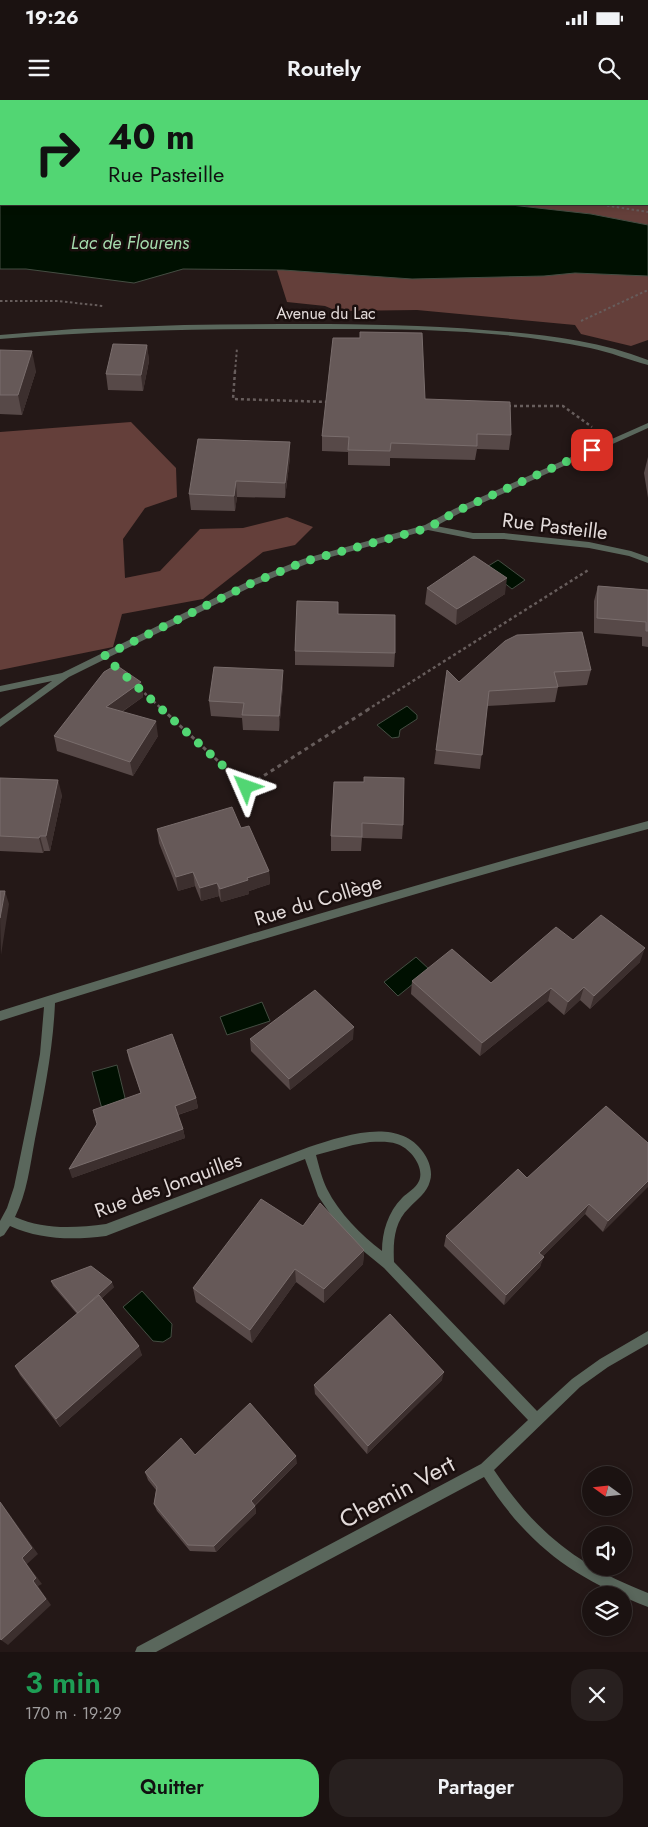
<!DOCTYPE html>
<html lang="fr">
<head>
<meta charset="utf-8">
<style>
	body { margin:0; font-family:Jost,sans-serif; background:#28201f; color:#f1f3f6; height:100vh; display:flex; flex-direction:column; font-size:19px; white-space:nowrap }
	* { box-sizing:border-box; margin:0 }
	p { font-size:16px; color:#a09e9f }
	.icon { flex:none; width:28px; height:28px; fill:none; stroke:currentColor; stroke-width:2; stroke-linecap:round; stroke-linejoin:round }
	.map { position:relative; height:1552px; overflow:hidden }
	.sheet { display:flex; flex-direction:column; background:#1b1211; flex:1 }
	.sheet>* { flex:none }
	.banner { position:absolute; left:0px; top:0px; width:649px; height:105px; box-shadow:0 2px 8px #0003,0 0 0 1px #393231; background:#52d673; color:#111; overflow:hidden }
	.needle { width:32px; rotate:285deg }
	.fabs { position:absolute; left:582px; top:1366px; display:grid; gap:10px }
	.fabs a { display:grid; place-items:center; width:50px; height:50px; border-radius:50%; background:#1b1211; box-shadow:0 2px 8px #0003,0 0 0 1px #393231; font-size:25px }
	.pin { position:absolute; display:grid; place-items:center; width:42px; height:42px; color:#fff; margin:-21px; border-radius:10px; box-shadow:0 2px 8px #0006 }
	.me { position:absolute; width:55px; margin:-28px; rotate:313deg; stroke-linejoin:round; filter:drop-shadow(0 0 4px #0008) }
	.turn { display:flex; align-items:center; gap:18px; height:105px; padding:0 25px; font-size:22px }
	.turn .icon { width:65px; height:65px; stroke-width:2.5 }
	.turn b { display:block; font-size:35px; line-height:42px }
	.round { display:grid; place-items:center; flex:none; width:52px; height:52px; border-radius:20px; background:#28201f }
	.overview { display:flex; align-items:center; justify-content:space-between; height:85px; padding:0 25px }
	h1 { font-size:30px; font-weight:600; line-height:38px; color:#1e9e55 }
	.cta { display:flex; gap:10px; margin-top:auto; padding:10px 25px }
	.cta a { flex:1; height:58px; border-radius:20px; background:#52d673; color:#111; font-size:20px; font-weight:600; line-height:58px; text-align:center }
	.cta a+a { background:#28201f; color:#f1f3f6 }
	.status { display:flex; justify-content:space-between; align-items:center; height:35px; padding:0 25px; background:#1b1211; direction:ltr }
	.status svg { height:14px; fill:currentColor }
	header { display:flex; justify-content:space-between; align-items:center; height:65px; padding:0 25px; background:#1b1211; font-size:22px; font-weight:600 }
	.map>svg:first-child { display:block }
	.forest { fill:#643f3a }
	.water { fill:#001001; stroke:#444d42 }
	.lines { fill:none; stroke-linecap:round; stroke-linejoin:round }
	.path-far2 { stroke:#675d5c; stroke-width:2; stroke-dasharray:2.5 2.5; stroke-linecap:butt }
	.path-far1 { stroke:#675d5c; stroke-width:2.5; stroke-dasharray:3 3; stroke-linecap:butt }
	.path { stroke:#675d5c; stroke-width:3; stroke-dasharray:4 4; stroke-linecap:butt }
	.minor { fill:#5a675c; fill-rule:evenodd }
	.wall { fill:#574948 }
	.shaded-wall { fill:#3c2f2e }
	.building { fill:#665958; stroke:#796d6c }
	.route { stroke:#52d673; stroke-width:9; stroke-dasharray:0 16.2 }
	.labels { text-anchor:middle; stroke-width:5; stroke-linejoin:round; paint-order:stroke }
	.far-street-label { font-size:16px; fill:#e3dbda; stroke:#1a0f0e }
	.far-water-label { font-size:18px; font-style:italic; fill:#a5dbad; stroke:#1a0f0e }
	.street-label { font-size:20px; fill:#e3dbda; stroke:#1a0f0e }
	.near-street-label { font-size:24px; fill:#e3dbda; stroke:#1a0f0e }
</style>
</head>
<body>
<div class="status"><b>19:26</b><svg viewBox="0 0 49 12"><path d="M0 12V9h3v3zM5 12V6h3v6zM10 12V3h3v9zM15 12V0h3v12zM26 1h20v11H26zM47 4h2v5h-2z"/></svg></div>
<header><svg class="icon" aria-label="menu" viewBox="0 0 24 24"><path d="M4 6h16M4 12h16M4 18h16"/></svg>Routely<svg class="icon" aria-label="search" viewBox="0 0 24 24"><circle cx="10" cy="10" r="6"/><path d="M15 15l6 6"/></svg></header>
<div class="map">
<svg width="648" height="1552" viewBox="0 0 648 1552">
	<rect width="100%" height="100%" fill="#241817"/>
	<path class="forest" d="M 337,0 L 555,0 L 334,1 Z
		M 648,54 L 648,125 L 523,106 L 526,104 L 648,104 Z
		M 274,161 L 648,172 L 648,240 L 631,246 L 581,234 L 575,225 L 417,210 L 337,211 L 325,206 L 287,202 Z
		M 131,322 L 176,368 L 177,397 L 145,408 L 123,439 L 125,478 L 160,471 L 200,429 L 243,428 L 287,417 L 313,427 L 295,445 L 263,452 L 203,499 L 122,514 L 113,547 L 0,570 L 0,332 Z"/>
	<path class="water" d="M 0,0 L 337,0 L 1,1 L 1,104 L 502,104 L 591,114 L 648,125 L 648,176 L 575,173 L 544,176 L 412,179 L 283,170 L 183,169 L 134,183 L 26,169 L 0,169 Z
		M 498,460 L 525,480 L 512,489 L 485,468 Z
		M 407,606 L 417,615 L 417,619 L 400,630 L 399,637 L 392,638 L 377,625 Z
		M 416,857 L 430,870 L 398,896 L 384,882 Z
		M 262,902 L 270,921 L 227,935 L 220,917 Z
		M 117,965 L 126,1002 L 102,1009 L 92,972 Z
		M 142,1191 L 172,1224 L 171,1237 L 163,1242 L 153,1241 L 123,1207 Z"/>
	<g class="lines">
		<path class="path-far2" d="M 379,1 L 381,0
			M 597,104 L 648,112
			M 0,201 L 58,201 L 103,206
			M 581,221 L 648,190
			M 235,272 L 237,248"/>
		<path class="path-far1" d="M 235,271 L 233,299 L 329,302
			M 508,306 L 563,306 L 592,327
			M 140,589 L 163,610
			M 367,610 L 590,469"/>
		<path class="path" d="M 162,609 L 246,687 L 369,609"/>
		<path class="minor" d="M 184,225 C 284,224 385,222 484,230 C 540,234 596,240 648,260 L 648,265 C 629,260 610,252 590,248 C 491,227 388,229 288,229 C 192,229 96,231 0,239 L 0,235 L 74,229 Z
			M 648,323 L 648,328 L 460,413 L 436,426 L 473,433 L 504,433 L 589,442 L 631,451 L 648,457 L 648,463 L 629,456 L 589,448 L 504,439 L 473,439 L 428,430 L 309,463 L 255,485 L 69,577 L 0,627 L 0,619 L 52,581 L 0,592 L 0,586 L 62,573 L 249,481 L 303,459 L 425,425 L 454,409 Z
			M 648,721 L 648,729 C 449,782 252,842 55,903 C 53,950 44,994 35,1039 C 30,1066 27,1093 15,1117 C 44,1130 75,1128 106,1124 L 309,1047 C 343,1036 398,1016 423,1052 C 429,1060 433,1072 430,1081 C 427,1093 417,1099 409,1108 C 394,1122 393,1142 394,1162 L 537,1311 L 572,1279 L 600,1259 L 648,1231 L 648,1244 L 608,1267 L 580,1287 L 494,1370 C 536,1433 579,1466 648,1493 L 648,1507 C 574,1478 529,1447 484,1377 L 156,1552 L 135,1552 L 137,1547 L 481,1364 L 528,1320 L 384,1168 L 356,1145 L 333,1118 L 318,1096 L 305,1059 L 106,1136 C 73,1140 41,1140 10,1126 L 4,1135 L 0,1137 L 0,1121 L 7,1108 L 14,1087 L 31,1004 L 40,954 L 44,907 L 0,921 L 0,911 C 215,844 430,779 648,721 ZM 370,1042 C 379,1042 388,1041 397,1044 C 410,1048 425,1067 419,1081 C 416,1088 407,1093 402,1098 C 388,1112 382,1132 382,1151 C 361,1135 339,1113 327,1089 C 322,1079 319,1066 316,1055 L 353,1045 Z"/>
	</g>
	<path class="wall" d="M 147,245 L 149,261 L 143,291 L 108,290 L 106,274 Z
		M 0,250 L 36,271 L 22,315 L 0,314 Z
		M 425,299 L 511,335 L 509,350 L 477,349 L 475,360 L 390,358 L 390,366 L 348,365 L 348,352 L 322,351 L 322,336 Z
		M 290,357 L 285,398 L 237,397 L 235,411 L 191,410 L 189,394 Z
		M 648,357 L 648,398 L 644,373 Z
		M 598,486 L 648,490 L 648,547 L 642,546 L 642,537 L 594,533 L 594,501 Z
		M 427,488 L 505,494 L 456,525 L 425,504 Z
		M 338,514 L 395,553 L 394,567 L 295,565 L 295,551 Z
		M 505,541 L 591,570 L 587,585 L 558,587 L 555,602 L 487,606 L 480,669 L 434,664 L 436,650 Z
		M 141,582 L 143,597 L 122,612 L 158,636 L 133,676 L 57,651 L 54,636 Z
		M 283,585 L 279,631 L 243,630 L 242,618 L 211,616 L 209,601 Z
		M 0,678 L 62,695 L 50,751 L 44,751 L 43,753 L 0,751 Z
		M 364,682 L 403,725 L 402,739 L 362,738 L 361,751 L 331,751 L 331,736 Z
		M 241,728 L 269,771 L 270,784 L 249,791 L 249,794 L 221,802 L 219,796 L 201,801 L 195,786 L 178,791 L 159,743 L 157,729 Z
		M 573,840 L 640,862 L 590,909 L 580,900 L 564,915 L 548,901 L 480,956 L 411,894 L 412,881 L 491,883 Z
		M 250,939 L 353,939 L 290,990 L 251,951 Z
		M 127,950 L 196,998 L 198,1008 L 178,1015 L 183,1029 L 185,1038 L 72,1078 L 141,993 L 129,960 Z
		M 648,1043 L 603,1132 L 585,1114 L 543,1156 L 540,1167 L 504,1205 L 444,1146 L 446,1136 L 527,1078 Z
		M 303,1126 L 364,1150 L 363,1164 L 324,1203 L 296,1182 L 252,1243 L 196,1202 L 193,1188 Z
		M 51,1181 L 114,1187 L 101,1199 L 142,1255 L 60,1327 L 20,1275 L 15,1266 L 77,1214 L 53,1186 Z
		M 442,1280 L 367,1354 L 315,1294 L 314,1285 Z
		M 195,1355 L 297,1363 L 255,1406 L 256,1413 L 216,1452 L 190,1451 L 157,1411 L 154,1404 L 156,1390 L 148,1380 L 145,1372 Z"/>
	<path class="shaded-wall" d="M 147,245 L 149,261 L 143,291 L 141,275 Z
		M 32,251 L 36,271 L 22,315 L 18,295 Z
		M 290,342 L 290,357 L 285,398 L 285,383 Z
		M 236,381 L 237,397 L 235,411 L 234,396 Z
		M 507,478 L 505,494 L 456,525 L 457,509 Z
		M 283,570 L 283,585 L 279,631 L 279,616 Z
		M 141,582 L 143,597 L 108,621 L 106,607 Z
		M 156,621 L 158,636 L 133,676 L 130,662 Z
		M 58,680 L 62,695 L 50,751 L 46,736 Z
		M 40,736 L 44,751 L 43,753 L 39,738 Z
		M 269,771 L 270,784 L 249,791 L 249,794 L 221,802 L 220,789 L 247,778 Z
		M 193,772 L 195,786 L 178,791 L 176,777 Z
		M 217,783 L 219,796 L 201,801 L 200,788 Z
		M 5,791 L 9,804 L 1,855 L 0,818 Z
		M 645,848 L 640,862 L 590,909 L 594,896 Z
		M 584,887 L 580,900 L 564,915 L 568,902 Z
		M 551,888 L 548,901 L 480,956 L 482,943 Z
		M 354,927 L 353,939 L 290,990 L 289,979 Z
		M 196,998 L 198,1008 L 177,1015 L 175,1006 Z
		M 183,1029 L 185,1038 L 72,1078 L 69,1069 Z
		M 648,1081 L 648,1087 L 603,1132 L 608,1121 Z
		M 589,1104 L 585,1114 L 536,1163 L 539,1153 Z
		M 364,1150 L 363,1164 L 324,1203 L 324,1189 Z
		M 544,1157 L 540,1167 L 504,1205 L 506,1195 Z
		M 295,1169 L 296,1182 L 252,1243 L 250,1230 Z
		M 112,1182 L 114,1187 L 80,1218 L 78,1213 Z
		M 139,1246 L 142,1255 L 60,1327 L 56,1319 Z
		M 444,1272 L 442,1280 L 367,1354 L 368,1346 Z
		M 296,1356 L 297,1363 L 252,1408 L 251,1401 Z
		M 0,1401 L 38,1454 L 27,1464 L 42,1484 L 38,1486 L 51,1505 L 8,1545 L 1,1540 L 33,1481 L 22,1458 Z
		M 255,1406 L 256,1413 L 216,1452 L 214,1446 Z"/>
	<path class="building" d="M 360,232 L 422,233 L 425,299 L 510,302 L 511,335 L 477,334 L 477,346 L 391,343 L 390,351 L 348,350 L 349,337 L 322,336 L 333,238 L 360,238 Z
		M 113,244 L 147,245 L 141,275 L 106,274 Z
		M 0,250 L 32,251 L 18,295 L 0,295 Z
		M 198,339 L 290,342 L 285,383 L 236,381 L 234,396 L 189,394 Z
		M 474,456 L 507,478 L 457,509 L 427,488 Z
		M 598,486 L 648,490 L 648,531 L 646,531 L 646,522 L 597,518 Z
		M 297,501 L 338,502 L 338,514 L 395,515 L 395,553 L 295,551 Z
		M 582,532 L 591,570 L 554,572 L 558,587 L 489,591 L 482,655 L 436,650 L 447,570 L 459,582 L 505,541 L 517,535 Z
		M 116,565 L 141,582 L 106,607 L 156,621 L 130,662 L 54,636 L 104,572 Z
		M 214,567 L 283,570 L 279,616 L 242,615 L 244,603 L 209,601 Z
		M 364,677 L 404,678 L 403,725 L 362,723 L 362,737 L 331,736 L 334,682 L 364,682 Z
		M 0,678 L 58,680 L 46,736 L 40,736 L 39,738 L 0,736 Z
		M 232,707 L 241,728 L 249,726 L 269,771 L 247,778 L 248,780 L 220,789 L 217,783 L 200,788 L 193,772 L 176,777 L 157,729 Z
		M 0,791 L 5,791 L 0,818 Z
		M 601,815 L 645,848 L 594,896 L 584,887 L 568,902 L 551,888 L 482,943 L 412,881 L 452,849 L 491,883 L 556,827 L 573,840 Z
		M 315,890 L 354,927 L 289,979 L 250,939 Z
		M 172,934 L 196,998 L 175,1006 L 183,1029 L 69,1069 L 97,1024 L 93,1010 L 141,993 L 127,950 Z
		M 606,1006 L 648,1043 L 648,1081 L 608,1121 L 589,1104 L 539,1153 L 544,1157 L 506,1195 L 446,1136 L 518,1069 L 527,1078 Z
		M 261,1099 L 303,1126 L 320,1103 L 364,1150 L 324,1189 L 295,1169 L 250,1230 L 193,1188 Z
		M 91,1166 L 112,1182 L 78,1213 L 51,1181 Z
		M 99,1195 L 139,1246 L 56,1319 L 15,1266 Z
		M 390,1214 L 444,1272 L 368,1346 L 314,1285 Z
		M 250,1303 L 296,1356 L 251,1401 L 255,1406 L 214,1446 L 188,1445 L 154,1404 L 157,1387 L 145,1372 L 181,1338 L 195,1355 Z
		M 0,1402 L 32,1448 L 22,1458 L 36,1478 L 33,1481 L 46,1499 L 1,1540 L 0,1538 Z"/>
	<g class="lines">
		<path class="route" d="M 246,687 L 104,556 L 252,483 L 306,461 L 428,428 L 457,411 L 592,350"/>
	</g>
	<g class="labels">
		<g class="far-street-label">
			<text x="326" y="219">Avenue du Lac</text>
		</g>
		<g class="far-water-label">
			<text x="130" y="149">Lac de Flourens</text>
		</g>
		<g class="street-label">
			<text transform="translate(555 426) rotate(7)" y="7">Rue Pasteille</text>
			<text transform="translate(318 800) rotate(-17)" y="7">Rue du Collège</text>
			<text transform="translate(168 1085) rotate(-20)" y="7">Rue des Jonquilles</text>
		</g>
		<g class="near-street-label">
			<text transform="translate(397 1392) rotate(-28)" y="8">Chemin Vert</text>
		</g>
	</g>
</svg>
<div class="fabs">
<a><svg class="needle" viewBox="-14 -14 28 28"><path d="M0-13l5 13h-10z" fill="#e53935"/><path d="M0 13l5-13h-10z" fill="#a09e9f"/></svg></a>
<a><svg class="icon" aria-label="sound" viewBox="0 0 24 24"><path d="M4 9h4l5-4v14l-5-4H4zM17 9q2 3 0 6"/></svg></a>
<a><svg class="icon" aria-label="layers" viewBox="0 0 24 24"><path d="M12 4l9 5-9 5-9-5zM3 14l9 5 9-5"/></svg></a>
</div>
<div class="pin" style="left:592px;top:350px;background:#d93025"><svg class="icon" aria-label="arrive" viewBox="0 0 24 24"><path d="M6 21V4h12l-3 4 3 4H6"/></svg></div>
<svg class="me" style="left:246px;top:687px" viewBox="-20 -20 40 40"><path d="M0-17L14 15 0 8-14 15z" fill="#52d673" stroke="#fff" stroke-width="4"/></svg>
<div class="banner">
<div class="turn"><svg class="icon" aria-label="right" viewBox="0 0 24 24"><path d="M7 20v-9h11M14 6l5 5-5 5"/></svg><div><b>40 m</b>Rue Pasteille</div></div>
</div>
</div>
<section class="sheet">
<div class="overview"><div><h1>3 min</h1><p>170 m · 19:29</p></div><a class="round"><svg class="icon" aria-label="close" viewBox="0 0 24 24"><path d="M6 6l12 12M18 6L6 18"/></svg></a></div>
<div class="cta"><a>Quitter</a><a>Partager</a></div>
</section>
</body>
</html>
